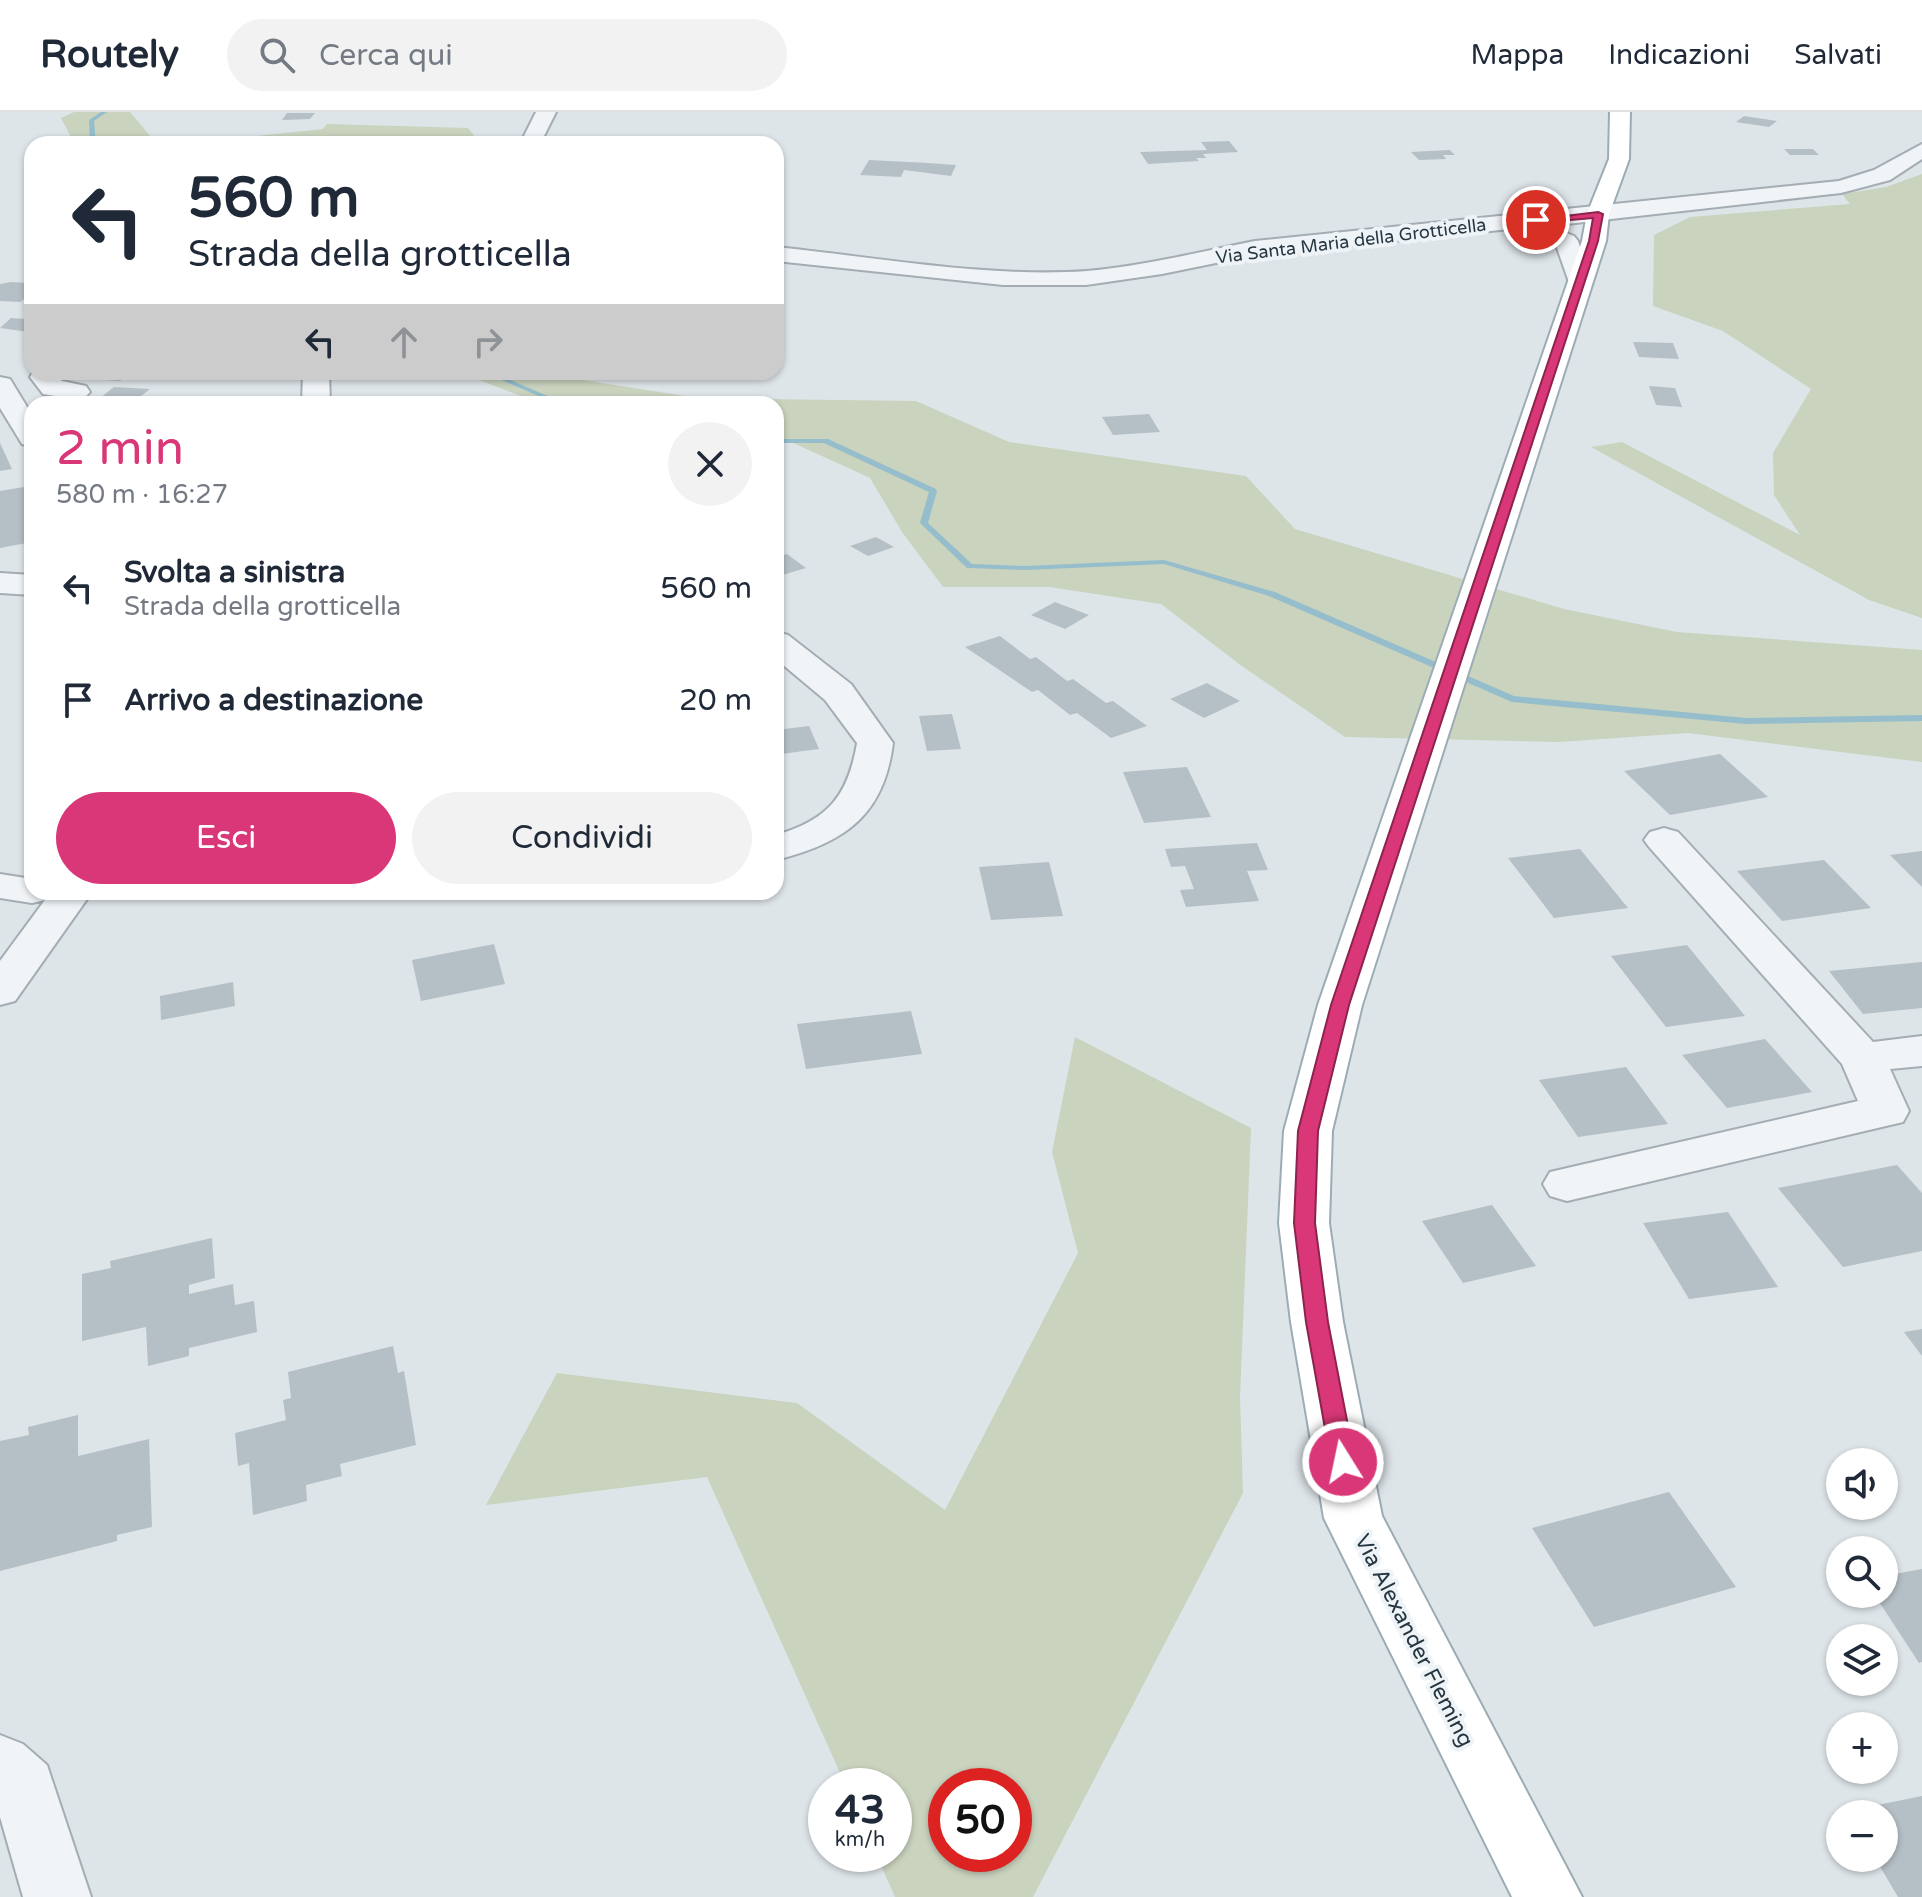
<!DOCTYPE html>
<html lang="it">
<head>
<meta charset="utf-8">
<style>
	body { margin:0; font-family:"Varela Round",sans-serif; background:#f2f2f3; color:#1f2937; height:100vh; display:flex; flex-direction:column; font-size:30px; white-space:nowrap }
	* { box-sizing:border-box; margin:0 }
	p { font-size:26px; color:#747a83 }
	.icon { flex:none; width:44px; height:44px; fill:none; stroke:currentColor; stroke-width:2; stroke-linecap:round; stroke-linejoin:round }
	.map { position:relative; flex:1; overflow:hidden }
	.panel { position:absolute; left:24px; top:284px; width:760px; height:504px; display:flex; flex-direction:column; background:#fff; border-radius:24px; box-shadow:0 2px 6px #0004 }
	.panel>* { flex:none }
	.hud { position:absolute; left:24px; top:24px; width:760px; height:244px; border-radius:24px; box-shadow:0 2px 6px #0004; background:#fff; color:#1f2937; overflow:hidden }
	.controls { position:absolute; left:1826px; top:1336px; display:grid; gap:16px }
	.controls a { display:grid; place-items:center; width:72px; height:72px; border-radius:50%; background:#fff; box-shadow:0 2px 6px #0004; font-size:40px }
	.speed { position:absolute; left:808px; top:1656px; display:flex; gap:16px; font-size:40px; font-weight:700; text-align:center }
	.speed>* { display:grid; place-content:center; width:104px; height:104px; border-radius:50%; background:#fff; box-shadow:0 2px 6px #0004; line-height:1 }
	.speed small { font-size:20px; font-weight:400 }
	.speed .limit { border:12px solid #d22; background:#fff; color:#111 }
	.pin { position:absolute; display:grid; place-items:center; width:68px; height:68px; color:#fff; margin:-34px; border:4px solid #fff; border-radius:50%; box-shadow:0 2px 8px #0007 }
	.me { position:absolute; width:88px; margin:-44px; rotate:350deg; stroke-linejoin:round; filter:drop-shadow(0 0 6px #0008) }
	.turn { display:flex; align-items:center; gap:28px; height:168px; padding:0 32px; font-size:36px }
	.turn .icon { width:104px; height:104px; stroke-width:2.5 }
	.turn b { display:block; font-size:56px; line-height:68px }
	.lanes { display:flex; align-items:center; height:76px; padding:0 32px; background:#0003; justify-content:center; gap:40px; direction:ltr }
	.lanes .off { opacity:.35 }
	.round { display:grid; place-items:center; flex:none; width:84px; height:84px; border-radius:42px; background:#f2f2f3 }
	.head { display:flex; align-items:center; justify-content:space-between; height:136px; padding:0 32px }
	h1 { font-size:48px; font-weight:600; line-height:60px; color:#d93777 }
	.button { display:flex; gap:16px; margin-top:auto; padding:16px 32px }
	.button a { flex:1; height:92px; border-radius:48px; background:#d93777; color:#fff; font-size:32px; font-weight:600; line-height:92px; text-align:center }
	.button a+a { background:#f2f2f3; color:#1f2937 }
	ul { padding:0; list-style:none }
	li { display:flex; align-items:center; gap:24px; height:112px; padding:0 32px }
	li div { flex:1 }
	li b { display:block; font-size:30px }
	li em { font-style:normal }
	header { display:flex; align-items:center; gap:48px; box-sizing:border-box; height:112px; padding:0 40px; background:#fff; border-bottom:2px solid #e0e1e3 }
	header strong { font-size:38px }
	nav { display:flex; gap:44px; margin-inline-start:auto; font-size:28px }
	.search { width:560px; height:72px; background:#f2f2f3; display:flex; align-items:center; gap:20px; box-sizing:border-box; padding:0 28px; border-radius:44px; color:#747a83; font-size:30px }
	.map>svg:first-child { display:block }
	.green { fill:#c9d3be; fill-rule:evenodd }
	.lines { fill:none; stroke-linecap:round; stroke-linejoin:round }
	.stream { fill:#95bdcc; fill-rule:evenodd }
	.building { fill:#b4bfc6 }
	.minor-casing { stroke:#a3adb3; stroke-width:4 }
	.major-casing { stroke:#9cacb5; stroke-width:4 }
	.minor { fill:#f1f4f7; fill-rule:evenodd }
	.major { fill:#fff; fill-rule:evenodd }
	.route { fill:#d93777; stroke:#8d244d; stroke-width:2 }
	.labels { text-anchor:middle; stroke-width:8; stroke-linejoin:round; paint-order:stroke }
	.far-street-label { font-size:18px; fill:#263641; stroke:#edf3f6 }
	.street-label { font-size:22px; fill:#263641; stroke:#edf3f6 }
</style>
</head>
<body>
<header>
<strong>Routely</strong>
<div class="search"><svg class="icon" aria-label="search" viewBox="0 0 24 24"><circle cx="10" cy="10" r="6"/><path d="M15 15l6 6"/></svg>Cerca qui</div>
<nav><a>Mappa</a><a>Indicazioni</a><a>Salvati</a></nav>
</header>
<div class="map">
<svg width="1922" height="1785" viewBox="0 0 1922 1785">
	<rect width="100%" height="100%" fill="#dee5e9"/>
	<path class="green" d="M 74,0 L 130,0 L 152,26 L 238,26 L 323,17 L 327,12 L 468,16 L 479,30 L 61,32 L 70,23 L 61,6 Z
		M 1922,62 L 1922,506 L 1869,488 L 1591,335 L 1622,330 L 1800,423 L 1774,383 L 1773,341 L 1811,277 L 1723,219 L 1653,194 L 1654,123 L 1690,105 L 1850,92 L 1842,82 L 1886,75 Z
		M 459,260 L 561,260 L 576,267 L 698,286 L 916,289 L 1009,330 L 1246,364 L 1295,417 L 1564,497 L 1677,520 L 1922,538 L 1922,650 L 1688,621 L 1560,630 L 1345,625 L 1239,552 L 1161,492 L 1049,475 L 943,475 L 902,420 L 870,366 L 776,323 L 776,292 L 541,292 Z
		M 1075,925 L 1251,1016 L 1240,1285 L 1243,1381 L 1033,1785 L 895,1785 L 876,1742 L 894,1742 L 894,1674 L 846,1674 L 707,1365 L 486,1393 L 557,1261 L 797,1291 L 945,1398 L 1078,1141 L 1052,1040 ZM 946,1674 L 1014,1674 L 1014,1742 L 946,1742 Z"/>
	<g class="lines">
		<path class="stream" d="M 101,0 L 107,0 L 94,9 L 96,32 L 90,32 L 89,8 Z
			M 483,260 L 492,260 L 566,292 L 557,292 Z
			M 776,327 L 828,327 L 936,377 L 937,379 L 928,411 L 972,452 L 1025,454 L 1164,448 L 1275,480 L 1514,584 L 1746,606 L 1922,603 L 1922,609 L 1746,612 L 1512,590 L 1269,484 L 1164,452 L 1025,458 L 970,456 L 967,456 L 920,411 L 929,380 L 824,331 L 776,331 Z"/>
	</g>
	<path class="building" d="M 287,1 L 315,1 L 310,7 L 282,8 Z
		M 1744,4 L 1777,9 L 1769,15 L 1736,10 Z
		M 1229,29 L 1238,40 L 1203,42 L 1206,46 L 1196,46 L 1199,49 L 1148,52 L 1140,40 L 1207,38 L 1201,30 Z
		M 1784,37 L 1813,37 L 1819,43 L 1790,43 Z
		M 1450,38 L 1455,43 L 1443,43 L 1446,47 L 1419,48 L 1411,40 Z
		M 869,48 L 928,51 L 956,53 L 951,64 L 904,58 L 901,65 L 860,63 Z
		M 11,170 L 32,171 L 32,182 L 20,190 L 0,189 L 0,172 Z
		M 32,202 L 32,218 L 29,220 L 0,216 L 11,206 L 26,207 Z
		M 1633,230 L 1673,231 L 1679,247 L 1639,245 Z
		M 83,260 L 132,260 L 120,269 L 75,266 Z
		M 1649,274 L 1675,276 L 1682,295 L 1656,293 Z
		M 114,275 L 150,277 L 136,288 L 100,286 Z
		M 1149,302 L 1160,320 L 1113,323 L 1102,305 Z
		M 0,331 L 12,357 L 0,359 Z
		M 24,375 L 32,391 L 32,430 L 0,436 L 0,379 Z
		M 876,425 L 894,435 L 868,444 L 850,434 Z
		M 787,442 L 806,456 L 776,465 L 776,445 Z
		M 1055,490 L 1089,503 L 1065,517 L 1031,503 Z
		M 1000,524 L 1030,547 L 1036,545 L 1067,569 L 1073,567 L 1106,591 L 1113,589 L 1147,614 L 1111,626 L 1077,601 L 1070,603 L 1038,578 L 1032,580 L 965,535 Z
		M 1207,571 L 1240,589 L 1204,606 L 1170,587 Z
		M 952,602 L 961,637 L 927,639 L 919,604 Z
		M 809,614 L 819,637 L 781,642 L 783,648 L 776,649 L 776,618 Z
		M 1720,642 L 1768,685 L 1670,703 L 1624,659 Z
		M 1187,655 L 1211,705 L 1144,711 L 1123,660 Z
		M 1257,731 L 1268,758 L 1247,759 L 1259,789 L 1186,795 L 1180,778 L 1194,777 L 1185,754 L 1171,755 L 1165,737 Z
		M 1580,737 L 1628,796 L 1554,806 L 1508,746 Z
		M 1922,739 L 1922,775 L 1890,743 Z
		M 1824,748 L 1871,796 L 1782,809 L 1737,759 Z
		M 1049,750 L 1063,804 L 991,808 L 979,755 Z
		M 494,832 L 505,872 L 421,889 L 412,848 Z
		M 1687,833 L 1745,904 L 1666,915 L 1611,844 Z
		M 1922,850 L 1922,896 L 1863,902 L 1829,859 Z
		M 233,870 L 235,894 L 161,908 L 160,884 Z
		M 911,899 L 922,942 L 806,957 L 797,912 Z
		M 1765,927 L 1812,980 L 1727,996 L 1682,943 Z
		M 1626,955 L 1668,1012 L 1578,1025 L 1539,968 Z
		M 1897,1053 L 1922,1081 L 1922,1139 L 1843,1155 L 1778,1076 Z
		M 1492,1093 L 1536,1154 L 1463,1171 L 1422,1109 Z
		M 1728,1100 L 1778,1175 L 1689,1187 L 1643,1111 Z
		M 212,1126 L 215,1166 L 189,1173 L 189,1182 L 233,1172 L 235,1193 L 254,1189 L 257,1220 L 189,1236 L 189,1244 L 148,1254 L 146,1215 L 82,1229 L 82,1162 L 111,1156 L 110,1149 Z
		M 1922,1217 L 1922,1244 L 1904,1220 Z
		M 393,1234 L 398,1261 L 404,1259 L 416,1333 L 340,1352 L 342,1364 L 306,1373 L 307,1389 L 253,1403 L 249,1351 L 238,1354 L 235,1321 L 286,1308 L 283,1288 L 291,1286 L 288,1260 Z
		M 78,1303 L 78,1344 L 149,1327 L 152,1415 L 117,1423 L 117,1429 L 0,1459 L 0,1329 L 29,1323 L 28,1315 Z
		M 1669,1380 L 1736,1475 L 1594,1515 L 1532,1416 Z
		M 1922,1457 L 1922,1550 L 1919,1551 L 1874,1482 L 1884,1482 L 1884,1464 Z
		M 1922,1684 L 1922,1785 L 1898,1785 L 1875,1746 L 1884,1746 L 1884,1702 L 1850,1702 L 1848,1699 Z"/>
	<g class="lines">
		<defs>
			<path id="minor" d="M 536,0 L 556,0 L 540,32 L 520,32 Z
				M 1922,32 L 1922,47 L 1890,68 L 1841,81 L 1549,114 L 1574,124 L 1578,129 L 1591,168 L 1588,173 L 1570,173 L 1556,133 L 1510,117 L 1255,143 L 1162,162 L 1086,173 L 1003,173 L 776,149 L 776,135 C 875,145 988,166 1087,159 C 1143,154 1199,140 1255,129 L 1839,69 L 1874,58 Z
				M 33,260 L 60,260 L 57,264 L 62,269 L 86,274 L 90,280 L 79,292 L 49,292 L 55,284 L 43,282 L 30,265 Z
				M 303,260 L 329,260 L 330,292 L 302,292 Z
				M 0,265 L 10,267 L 32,303 L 32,335 L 22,332 L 0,296 Z
				M 0,461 L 32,463 L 32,483 L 0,481 Z
				M 776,520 L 788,523 L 851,572 L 893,631 C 884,704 844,731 776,748 L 776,723 C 828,708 848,684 857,631 L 825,588 L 776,547 Z
				M 1664,716 L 1678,720 L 1873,930 L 1922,924 L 1922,954 L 1890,957 L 1909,999 L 1903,1010 L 1567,1089 L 1550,1084 L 1543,1072 L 1550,1060 L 1858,989 L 1842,952 L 1650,736 L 1644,728 L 1650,720 Z
				M 0,762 L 32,767 L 32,780 L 92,780 L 15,889 L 0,893 L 0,849 L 45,788 L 32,791 L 0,786 Z
				M 0,1623 L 23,1632 L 47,1653 L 91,1785 L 23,1785 L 0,1705 Z"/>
			<path id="major" d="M 1610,0 L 1630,0 L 1629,47 L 1609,102 L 1606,129 L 1362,893 L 1332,1019 L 1329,1111 L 1343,1210 L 1382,1404 L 1582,1785 L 1512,1785 L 1324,1406 L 1291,1210 L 1279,1111 L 1284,1019 L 1318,893 L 1582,129 L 1587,102 L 1609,47 Z"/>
		</defs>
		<use href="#minor" class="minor-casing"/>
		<use href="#major" class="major-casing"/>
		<use href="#minor" class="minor"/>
		<use href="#major" class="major"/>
	</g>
	<path class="route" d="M 1598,100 L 1603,102 L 1598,129 L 1349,893 L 1318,1019 L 1315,1111 L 1328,1210 L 1355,1350 L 1351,1356 L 1343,1359 L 1335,1356 L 1331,1350 L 1306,1210 L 1294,1111 L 1298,1019 L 1331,893 L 1589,129 L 1593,106 L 1536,111 L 1532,108 Z"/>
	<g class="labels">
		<g class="far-street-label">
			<text transform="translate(1351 129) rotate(-7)" y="6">Via Santa Maria della Grotticella</text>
		</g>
		<g class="street-label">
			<text transform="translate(1415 1528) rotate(63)" y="8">Via Alexander Fleming</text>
		</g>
	</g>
</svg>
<div class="controls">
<a><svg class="icon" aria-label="sound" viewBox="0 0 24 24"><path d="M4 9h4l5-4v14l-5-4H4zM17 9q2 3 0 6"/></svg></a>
<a><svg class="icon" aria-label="search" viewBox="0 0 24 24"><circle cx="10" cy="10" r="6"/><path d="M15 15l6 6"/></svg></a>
<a><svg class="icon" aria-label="layers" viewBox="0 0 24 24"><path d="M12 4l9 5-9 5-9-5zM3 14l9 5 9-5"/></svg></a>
<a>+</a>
<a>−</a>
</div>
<div class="speed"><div>43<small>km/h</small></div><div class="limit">50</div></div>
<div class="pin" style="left:1536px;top:108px;background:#d93025"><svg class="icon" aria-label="arrive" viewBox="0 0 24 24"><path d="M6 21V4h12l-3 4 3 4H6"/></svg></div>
<svg class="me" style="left:1343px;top:1350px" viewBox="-20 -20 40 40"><circle r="17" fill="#d93777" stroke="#fff" stroke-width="3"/><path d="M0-11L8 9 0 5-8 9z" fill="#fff"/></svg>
<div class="hud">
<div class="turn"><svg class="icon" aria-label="left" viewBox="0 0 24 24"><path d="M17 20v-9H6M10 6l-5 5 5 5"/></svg><div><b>560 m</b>Strada della grotticella</div></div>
<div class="lanes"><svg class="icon" aria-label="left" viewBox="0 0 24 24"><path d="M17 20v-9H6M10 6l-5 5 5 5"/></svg><svg class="icon off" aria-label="ahead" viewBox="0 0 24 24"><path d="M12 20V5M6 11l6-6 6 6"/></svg><svg class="icon off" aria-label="right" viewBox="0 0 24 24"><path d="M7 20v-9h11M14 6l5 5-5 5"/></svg></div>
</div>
<section class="panel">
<div class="head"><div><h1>2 min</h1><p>580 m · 16:27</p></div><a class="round"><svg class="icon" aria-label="close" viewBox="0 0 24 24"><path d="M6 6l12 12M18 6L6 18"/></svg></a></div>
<ul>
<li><svg class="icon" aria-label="left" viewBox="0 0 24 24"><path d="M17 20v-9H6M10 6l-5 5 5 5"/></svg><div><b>Svolta a sinistra</b><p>Strada della grotticella</p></div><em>560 m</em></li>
<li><svg class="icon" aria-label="arrive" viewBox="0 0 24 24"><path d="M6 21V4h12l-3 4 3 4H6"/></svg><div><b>Arrivo a destinazione</b></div><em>20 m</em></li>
</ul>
<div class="button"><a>Esci</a><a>Condividi</a></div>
</section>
</div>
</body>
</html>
